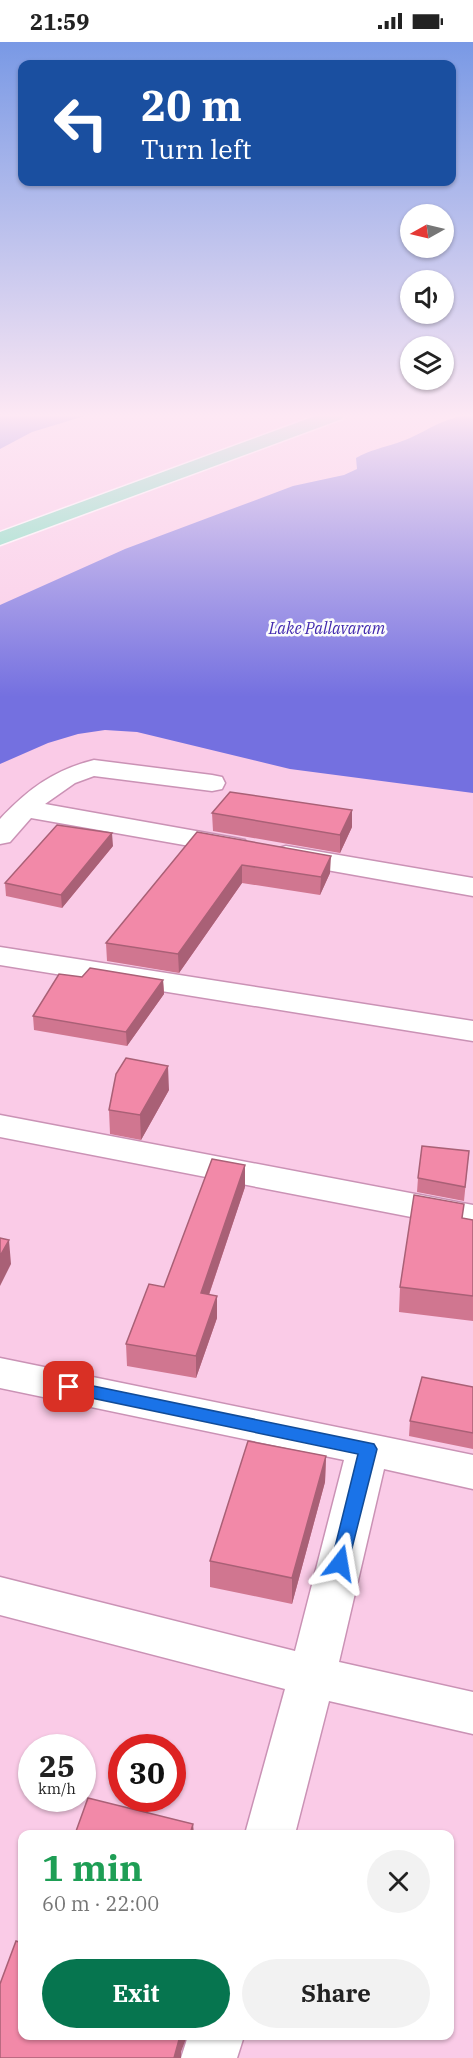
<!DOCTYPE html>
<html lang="en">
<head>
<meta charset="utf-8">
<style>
	body { margin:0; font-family:"IBM Plex Serif",serif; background:#f2f2f2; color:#222; height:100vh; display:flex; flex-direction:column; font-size:22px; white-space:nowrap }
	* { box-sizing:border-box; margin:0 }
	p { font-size:20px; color:#767676 }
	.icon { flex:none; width:33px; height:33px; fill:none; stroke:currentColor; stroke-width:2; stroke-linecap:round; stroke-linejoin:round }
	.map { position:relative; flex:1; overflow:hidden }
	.side { position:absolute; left:18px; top:1788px; width:436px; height:210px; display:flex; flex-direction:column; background:#fff; border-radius:12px; box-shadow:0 2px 4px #0004 }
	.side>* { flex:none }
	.banner { position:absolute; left:18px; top:18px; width:438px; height:126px; border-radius:12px; box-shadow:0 2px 4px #0004; background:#1a4fa0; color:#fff; overflow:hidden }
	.needle { width:39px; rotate:262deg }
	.controls { position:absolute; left:400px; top:162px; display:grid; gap:12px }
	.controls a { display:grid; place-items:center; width:54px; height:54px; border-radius:50%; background:#fff; box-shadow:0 2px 4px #0004; font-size:30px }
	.speed { position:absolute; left:18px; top:1692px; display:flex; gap:12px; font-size:30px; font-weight:700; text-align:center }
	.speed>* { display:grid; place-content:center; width:78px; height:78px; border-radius:50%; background:#fff; box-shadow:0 2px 4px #0004; line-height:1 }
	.speed small { font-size:15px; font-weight:400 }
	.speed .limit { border:9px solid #d22; background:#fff; color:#111 }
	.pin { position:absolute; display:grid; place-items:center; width:51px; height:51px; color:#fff; margin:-26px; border-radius:12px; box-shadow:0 3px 9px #0006 }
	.me { position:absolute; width:66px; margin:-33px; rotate:14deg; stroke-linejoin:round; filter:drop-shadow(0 0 4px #0008) }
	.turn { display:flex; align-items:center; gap:21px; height:126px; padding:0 24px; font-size:27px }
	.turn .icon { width:78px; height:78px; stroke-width:2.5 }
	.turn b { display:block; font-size:42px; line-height:51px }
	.round { display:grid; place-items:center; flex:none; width:63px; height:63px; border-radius:32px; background:#f2f2f2 }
	.head { display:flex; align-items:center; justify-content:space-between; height:102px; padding:0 24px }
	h1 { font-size:36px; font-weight:700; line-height:45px; color:#1e9e55 }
	.action { display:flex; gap:12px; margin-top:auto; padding:12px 24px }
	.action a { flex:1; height:69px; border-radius:36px; background:#06754f; color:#fff; font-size:24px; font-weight:700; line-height:69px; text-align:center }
	.action a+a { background:#f2f2f2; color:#222 }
	.status { display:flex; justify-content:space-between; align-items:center; height:42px; padding:0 30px; background:#fff; direction:ltr }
	.status svg { height:16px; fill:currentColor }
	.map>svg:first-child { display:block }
	.water { fill:#7470e0 }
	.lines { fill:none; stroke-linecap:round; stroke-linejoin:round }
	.minor-casing { stroke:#ca92b5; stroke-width:3 }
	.primary-casing { stroke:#fff; stroke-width:3 }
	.minor { fill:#fff; fill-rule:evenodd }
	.primary { fill:#71e0bb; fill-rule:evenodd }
	.wall { fill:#d07690 }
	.shaded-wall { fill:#a96076 }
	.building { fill:#f289a8; stroke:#a96076; stroke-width:1.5 }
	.route { fill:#1a73e8; stroke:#114b97; stroke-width:1.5 }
	.labels { text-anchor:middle; stroke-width:5; stroke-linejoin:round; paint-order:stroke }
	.far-water-label { font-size:16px; font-style:italic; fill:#422aae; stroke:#fcfcfc }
</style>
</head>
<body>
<div class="status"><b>21:59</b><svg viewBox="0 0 49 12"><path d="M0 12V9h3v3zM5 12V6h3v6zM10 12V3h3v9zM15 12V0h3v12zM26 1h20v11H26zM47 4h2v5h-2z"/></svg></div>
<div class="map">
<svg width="473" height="2016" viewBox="0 0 473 2016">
	<rect width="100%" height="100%" fill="#facbe7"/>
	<path class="water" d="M 0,373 L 88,373 L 32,390 L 0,407 Z
		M 473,373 L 473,751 L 290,727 L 137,690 L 105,688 L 78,692 L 48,701 L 0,722 L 0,563 L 125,507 L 293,444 L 344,433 L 357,427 L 356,416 C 370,408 382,406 397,401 C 423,393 444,373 473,373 Z"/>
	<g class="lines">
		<defs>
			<path id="minor" d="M 94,718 L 212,733 L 222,735 L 225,741 L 222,747 L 212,749 L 94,734 L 75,741 L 45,762 L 235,796 L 245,798 L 249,804 L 245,810 L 235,812 L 31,776 L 10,800 L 0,802 L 0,777 C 28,747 54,728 94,718 Z
				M 286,804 L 473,836 L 473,854 L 276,819 L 272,813 L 276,807 Z
				M 0,905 L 473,979 L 473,999 L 0,923 Z
				M 0,1073 L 473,1163 L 473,1187 L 0,1095 Z
				M 0,1316 L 473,1413 L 473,1447 L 384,1427 L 339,1620 L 473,1650 L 473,1692 L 329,1659 L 295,1792 L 245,1792 L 285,1647 L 0,1573 L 0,1535 L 295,1609 L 344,1418 L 0,1346 Z
				M 188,1994 L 244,1994 L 237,2016 L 181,2016 Z"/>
			<path id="primary" d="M 318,373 L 344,373 L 342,377 L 0,503 L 0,490 Z"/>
		</defs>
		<use href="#minor" class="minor-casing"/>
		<use href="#primary" class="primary-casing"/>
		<use href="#minor" class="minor"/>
		<use href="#primary" class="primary"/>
	</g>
	<path class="wall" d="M 212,771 L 352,785 L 340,811 L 213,789 Z
		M 197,790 L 330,831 L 320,853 L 242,841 L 179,931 L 107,919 L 106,901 Z
		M 113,804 L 62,866 L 6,854 L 5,841 Z
		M 82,935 L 163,938 L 164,952 L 127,1004 L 34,988 L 33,974 Z
		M 169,1048 L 141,1098 L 110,1092 L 109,1068 Z
		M 469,1109 L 464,1159 L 417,1150 L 418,1136 Z
		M 245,1145 L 209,1253 L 217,1254 L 217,1276 L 196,1336 L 127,1324 L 126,1302 L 164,1245 Z
		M 462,1176 L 473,1178 L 473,1279 L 399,1270 L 400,1245 Z
		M 473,1345 L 473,1407 L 409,1394 L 410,1379 Z
		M 326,1414 L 325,1440 L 292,1562 L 210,1545 L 210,1519 Z"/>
	<path class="shaded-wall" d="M 352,768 L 352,785 L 340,811 L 340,793 Z
		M 112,791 L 113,804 L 62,866 L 61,853 Z
		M 331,814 L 330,831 L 320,853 L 321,835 Z
		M 242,823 L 242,841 L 179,931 L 178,912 Z
		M 163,938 L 164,952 L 127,1004 L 126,990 Z
		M 168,1024 L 169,1048 L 141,1098 L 140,1073 Z
		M 245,1123 L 245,1145 L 202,1273 L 201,1251 Z
		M 9,1198 L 11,1222 L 0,1244 L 0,1214 Z
		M 217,1254 L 217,1276 L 196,1336 L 196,1314 Z
		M 326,1414 L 325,1440 L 292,1562 L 292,1536 Z
		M 193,1782 L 194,1792 L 190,1792 Z
		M 178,1994 L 187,1994 L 181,2010 L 181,2016 L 174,2016 Z"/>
	<path class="building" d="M 230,750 L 352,768 L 340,793 L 212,771 Z
		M 57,783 L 112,791 L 61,853 L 5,841 Z
		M 197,790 L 331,814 L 321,835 L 242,823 L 178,912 L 106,901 Z
		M 90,926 L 163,938 L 126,990 L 33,974 L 59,932 L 82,935 Z
		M 126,1016 L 168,1024 L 140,1073 L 109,1068 L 116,1032 Z
		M 422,1104 L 469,1109 L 465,1145 L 418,1136 Z
		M 212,1117 L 245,1123 L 201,1251 L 217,1254 L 196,1314 L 126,1302 L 149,1242 L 164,1245 Z
		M 414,1153 L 464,1162 L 462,1176 L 473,1178 L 473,1254 L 400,1245 Z
		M 0,1196 L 9,1198 L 0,1214 Z
		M 422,1335 L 473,1345 L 473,1391 L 410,1379 Z
		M 248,1399 L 326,1414 L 292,1536 L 210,1519 Z
		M 88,1756 L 193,1782 L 190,1792 L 75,1792 Z
		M 16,1899 L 22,1901 L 22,1994 L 180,1994 L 174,2016 L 0,2016 L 0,1942 Z"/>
	<linearGradient id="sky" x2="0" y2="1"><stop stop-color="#7999e5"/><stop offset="0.57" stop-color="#fde8f4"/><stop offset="1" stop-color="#fde8f4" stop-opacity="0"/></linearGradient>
	<rect width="473" height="655" fill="url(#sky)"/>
	<path class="route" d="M 69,1339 L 374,1402 L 377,1407 L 347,1526 L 340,1528 L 334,1526 L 331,1521 L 358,1412 L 63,1350 L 61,1345 Z"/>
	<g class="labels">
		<g class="far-water-label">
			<text x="327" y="592">Lake Pallavaram</text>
		</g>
	</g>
</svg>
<div class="controls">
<a><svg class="needle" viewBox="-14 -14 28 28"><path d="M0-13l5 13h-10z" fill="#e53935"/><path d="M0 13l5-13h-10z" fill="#767676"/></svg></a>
<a><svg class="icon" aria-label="sound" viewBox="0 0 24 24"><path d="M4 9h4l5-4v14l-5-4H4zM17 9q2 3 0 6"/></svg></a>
<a><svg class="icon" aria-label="layers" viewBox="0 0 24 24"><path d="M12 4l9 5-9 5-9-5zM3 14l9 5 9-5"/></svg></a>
</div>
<div class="speed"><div>25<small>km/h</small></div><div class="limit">30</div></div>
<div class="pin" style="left:69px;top:1345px;background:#d93025"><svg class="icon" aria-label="arrive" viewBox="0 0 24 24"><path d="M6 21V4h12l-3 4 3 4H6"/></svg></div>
<svg class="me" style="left:340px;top:1521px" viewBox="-20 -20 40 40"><path d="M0-17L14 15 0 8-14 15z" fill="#1a73e8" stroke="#fff" stroke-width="4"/></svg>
<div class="banner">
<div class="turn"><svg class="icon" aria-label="left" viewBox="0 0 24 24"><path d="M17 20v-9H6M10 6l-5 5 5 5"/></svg><div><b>20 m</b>Turn left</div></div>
</div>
<section class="side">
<div class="head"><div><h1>1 min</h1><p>60 m · 22:00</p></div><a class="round"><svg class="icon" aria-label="close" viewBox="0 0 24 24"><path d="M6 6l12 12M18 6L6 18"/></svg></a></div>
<div class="action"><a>Exit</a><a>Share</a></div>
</section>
</div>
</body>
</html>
